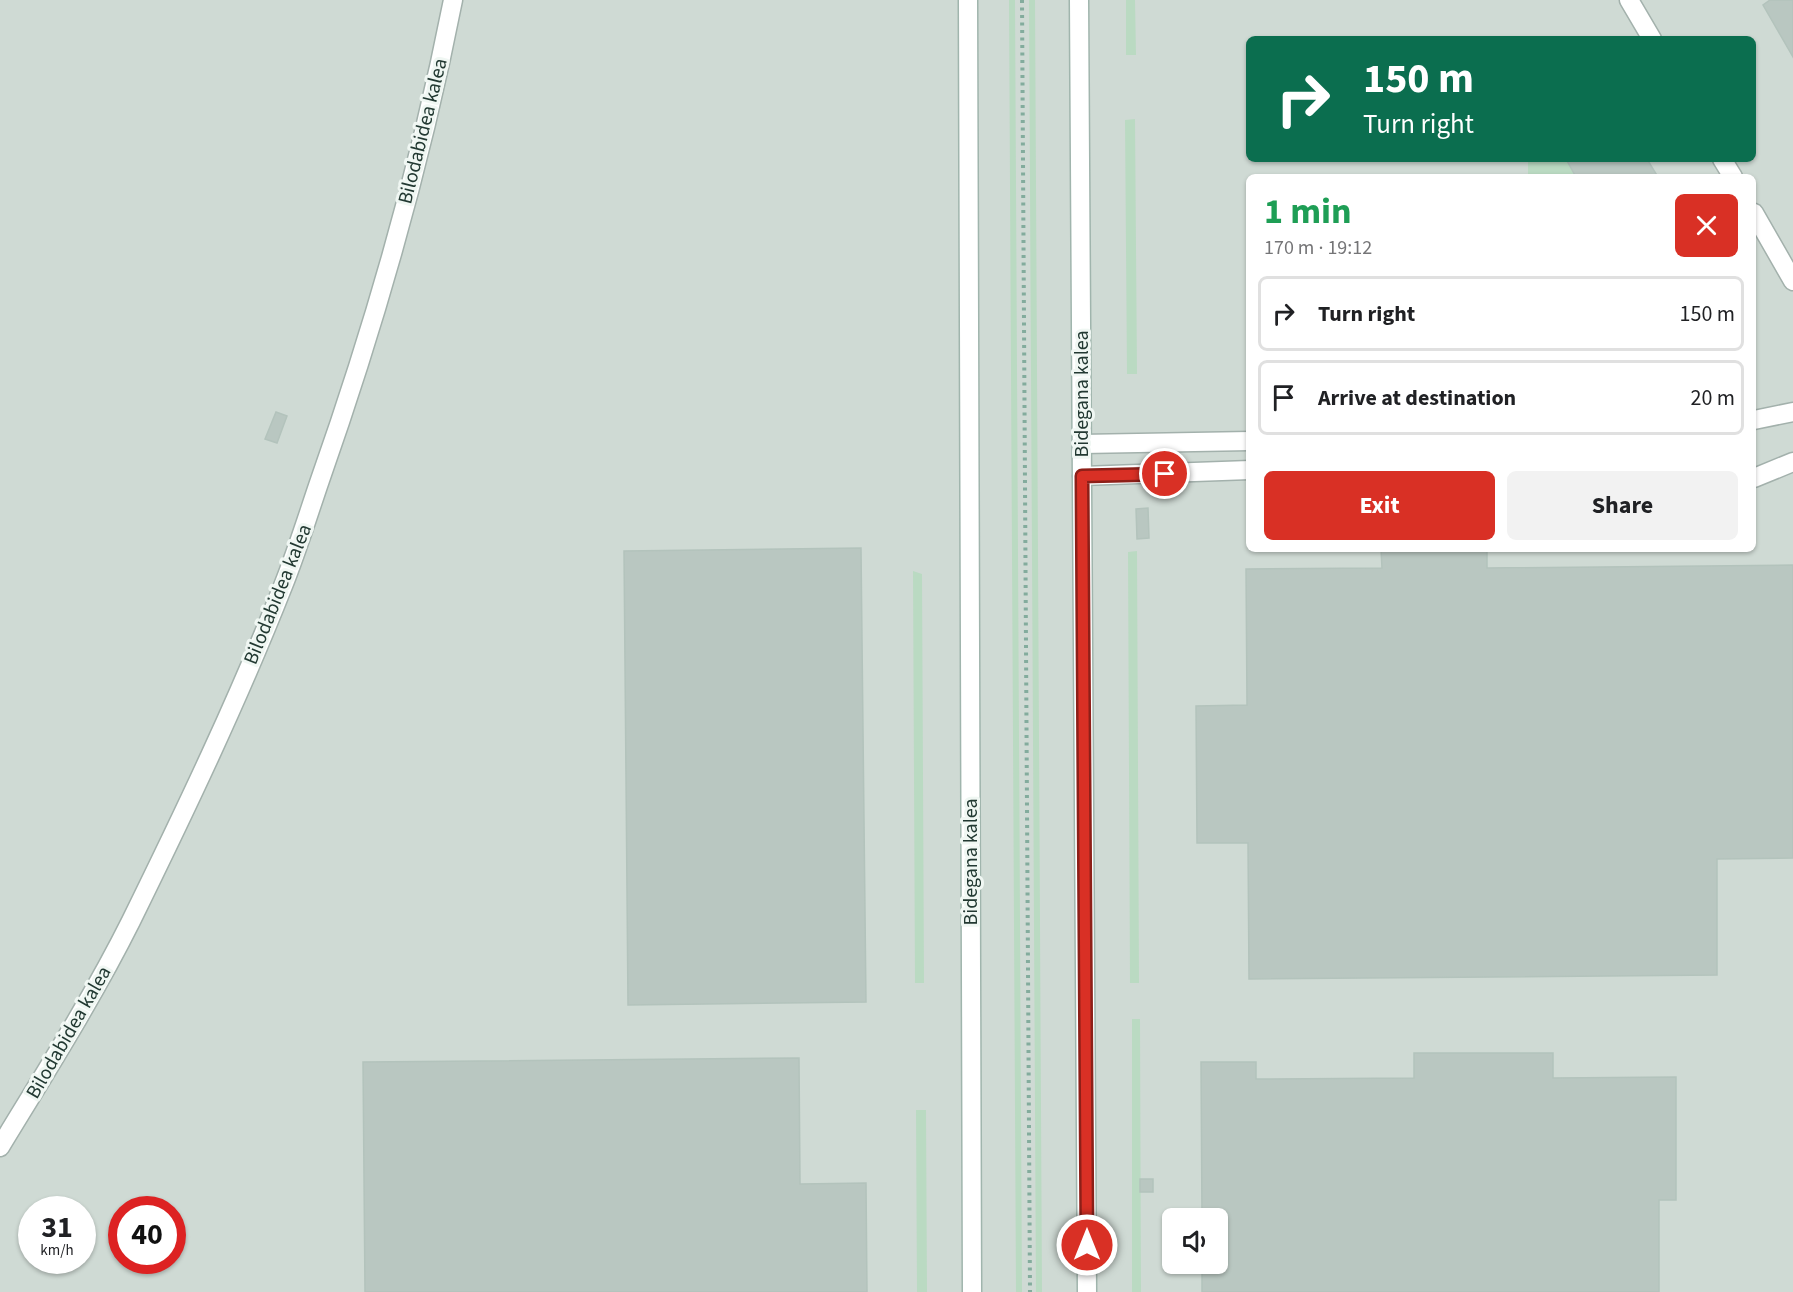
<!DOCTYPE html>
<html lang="en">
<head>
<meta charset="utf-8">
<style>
	body { margin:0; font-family:"Source Sans 3",sans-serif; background:#f2f2f2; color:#202124; height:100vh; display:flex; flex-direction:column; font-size:22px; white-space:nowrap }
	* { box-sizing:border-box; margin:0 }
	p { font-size:20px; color:#757577 }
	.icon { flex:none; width:33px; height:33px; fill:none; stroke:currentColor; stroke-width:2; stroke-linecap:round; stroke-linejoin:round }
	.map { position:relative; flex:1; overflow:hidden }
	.details { position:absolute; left:1246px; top:174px; width:510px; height:378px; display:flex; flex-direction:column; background:#fff; border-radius:9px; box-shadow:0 2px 4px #0004 }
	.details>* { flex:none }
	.hud { position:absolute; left:1246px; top:36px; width:510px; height:126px; border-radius:9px; box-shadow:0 2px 4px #0004; background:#0b6e4f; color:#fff; overflow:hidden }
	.buttons { position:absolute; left:1162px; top:1208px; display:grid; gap:12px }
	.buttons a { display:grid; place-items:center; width:66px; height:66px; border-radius:9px; background:#fff; box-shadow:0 2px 4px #0004; font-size:30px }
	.speed { position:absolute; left:18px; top:1196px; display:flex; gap:12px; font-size:30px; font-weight:700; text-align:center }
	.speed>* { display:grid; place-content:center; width:78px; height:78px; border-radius:50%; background:#fff; box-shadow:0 2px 4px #0004; line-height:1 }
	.speed small { font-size:15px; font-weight:400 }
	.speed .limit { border:9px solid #d22; background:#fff; color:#111 }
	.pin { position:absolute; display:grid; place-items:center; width:51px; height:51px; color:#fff; margin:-26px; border:3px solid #fff; border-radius:50%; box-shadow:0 2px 6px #0007 }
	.me { position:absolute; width:66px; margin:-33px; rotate:0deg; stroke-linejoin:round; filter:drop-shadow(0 0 4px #0008) }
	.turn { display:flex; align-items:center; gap:21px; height:126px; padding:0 18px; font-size:27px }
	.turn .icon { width:78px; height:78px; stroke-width:2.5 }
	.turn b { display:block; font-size:42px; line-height:51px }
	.round { display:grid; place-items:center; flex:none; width:63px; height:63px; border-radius:9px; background:#f2f2f2 }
	.summary { display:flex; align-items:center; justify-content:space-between; height:102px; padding:0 18px }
	h1 { font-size:36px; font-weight:700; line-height:45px; color:#1e9e55 }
	.action { display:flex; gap:12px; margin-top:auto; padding:12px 18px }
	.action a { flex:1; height:69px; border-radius:9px; background:#d93025; color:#fff; font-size:24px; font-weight:700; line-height:69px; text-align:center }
	.action a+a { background:#f2f2f2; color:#202124 }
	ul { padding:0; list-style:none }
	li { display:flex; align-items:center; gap:18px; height:75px; margin:0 12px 9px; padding:0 6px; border:3px solid #e0e0e0; border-radius:9px }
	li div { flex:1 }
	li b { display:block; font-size:22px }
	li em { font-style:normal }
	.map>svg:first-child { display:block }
	.built { fill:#cfdad4; fill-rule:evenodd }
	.green { fill:#badac2 }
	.building { fill:#b9c7c1; stroke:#b3c3bc; stroke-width:1.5 }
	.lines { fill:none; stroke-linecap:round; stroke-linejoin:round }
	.lane-casing { stroke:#a3b1ac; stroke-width:21 }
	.street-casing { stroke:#a3b1ac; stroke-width:21 }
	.secondary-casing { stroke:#a0b5ad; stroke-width:21 }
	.path { stroke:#83ac9d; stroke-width:4; stroke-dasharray:3 4.5; stroke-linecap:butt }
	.lane { stroke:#fff; stroke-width:18 }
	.street { stroke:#fff; stroke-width:18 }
	.secondary { stroke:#fff; stroke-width:18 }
	.route-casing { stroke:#8d1f18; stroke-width:15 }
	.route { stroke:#d93025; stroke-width:10 }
	.labels { text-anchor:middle; stroke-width:6; stroke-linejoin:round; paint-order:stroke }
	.street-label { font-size:20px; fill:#223932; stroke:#f0f7f3 }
</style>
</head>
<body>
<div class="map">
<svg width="1793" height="1292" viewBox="0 0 1793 1292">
	<rect width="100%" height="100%" fill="#e0eae5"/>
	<path class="built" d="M 0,0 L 1793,0 L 1793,1292 L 0,1292 ZM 1250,39 L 1754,39 L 1754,159 L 1250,159 ZM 1250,177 L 1754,177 L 1754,549 L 1250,549 ZM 32,1209 L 82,1209 L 82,1260 L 32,1260 ZM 122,1209 L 172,1209 L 172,1260 L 122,1260 ZM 1173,1218 L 1218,1218 L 1218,1263 L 1173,1263 Z"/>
	<path class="green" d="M 1009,0 L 1015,0 L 1022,1292 L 1016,1292 Z
		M 1029,0 L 1035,0 L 1042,1292 L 1036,1292 Z
		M 1126,0 L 1135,0 L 1136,55 L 1126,55 Z
		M 1135,119 L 1137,374 L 1127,374 L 1125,120 Z
		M 1528,159 L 1566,159 L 1576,177 L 1528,177 Z
		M 1137,551 L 1139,983 L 1130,983 L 1128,552 Z
		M 913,571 L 922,574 L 924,983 L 915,983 Z
		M 1132,1019 L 1140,1019 L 1141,1292 L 1132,1292 Z
		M 916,1110 L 926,1110 L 927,1292 L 917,1292 Z"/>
	<path class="building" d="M 1770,0 L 1793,0 L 1793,57 L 1763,5 Z
		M 1566,159 L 1647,159 L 1658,177 L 1576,177 Z
		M 276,412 L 287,416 L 277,443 L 265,439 Z
		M 1148,508 L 1149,538 L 1137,539 L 1136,509 Z
		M 861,548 L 866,1002 L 628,1005 L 624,551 Z
		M 1381,549 L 1487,549 L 1487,568 L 1793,565 L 1793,858 L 1717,859 L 1717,975 L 1249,979 L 1248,843 L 1197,843 L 1196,706 L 1247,705 L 1246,569 L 1382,568 Z
		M 1414,1053 L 1553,1053 L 1553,1078 L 1676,1077 L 1676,1200 L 1659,1200 L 1659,1292 L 1202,1292 L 1202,1263 L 1218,1263 L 1218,1218 L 1202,1218 L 1201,1062 L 1256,1062 L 1256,1079 L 1414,1078 Z
		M 799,1058 L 800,1184 L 866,1183 L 867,1292 L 365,1292 L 363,1062 Z
		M 1140,1179 L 1153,1179 L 1153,1192 L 1140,1192 Z"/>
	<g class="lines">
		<defs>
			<path id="lane" d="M 1629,0 L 1652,39
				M 1722,159 L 1733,177
				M 1754,213 L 1793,281
				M 1754,420 L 1793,412
				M 1082,444 L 1250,441
				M 1082,476 L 1250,470
				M 1754,478 L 1793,462"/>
			<path id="street" d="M 0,1147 C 45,1073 92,999 131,921 C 185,811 238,700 283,586 C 297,551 308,515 320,480 C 375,324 421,163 453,0"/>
			<path id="secondary" d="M 968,0 L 972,1292
				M 1079,0 L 1087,1292"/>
		</defs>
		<use href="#lane" class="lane-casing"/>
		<use href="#street" class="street-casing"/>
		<use href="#secondary" class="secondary-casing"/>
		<path class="path" d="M 1022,0 L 1030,1292"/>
		<use href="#lane" class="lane"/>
		<use href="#street" class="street"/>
		<use href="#secondary" class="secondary"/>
	</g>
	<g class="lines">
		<defs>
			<path id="route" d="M 1087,1245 L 1082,476 L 1165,474"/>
		</defs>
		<use href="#route" class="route-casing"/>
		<use href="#route" class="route"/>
	</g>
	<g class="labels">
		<g class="street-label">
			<text transform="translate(422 131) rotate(-76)" y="7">Bilodabidea kalea</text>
			<text transform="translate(1081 394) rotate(-90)" y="7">Bidegana kalea</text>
			<text transform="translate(277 594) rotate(-68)" y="7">Bilodabidea kalea</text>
			<text transform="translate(970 862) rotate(-90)" y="7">Bidegana kalea</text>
			<text transform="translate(68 1032) rotate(-60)" y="7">Bilodabidea kalea</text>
		</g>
	</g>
</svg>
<div class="buttons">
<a><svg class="icon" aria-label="sound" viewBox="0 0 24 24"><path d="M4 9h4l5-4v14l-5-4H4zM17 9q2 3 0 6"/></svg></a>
</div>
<div class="speed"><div>31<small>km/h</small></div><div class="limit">40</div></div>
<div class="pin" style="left:1165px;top:474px;background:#d93025"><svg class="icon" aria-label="arrive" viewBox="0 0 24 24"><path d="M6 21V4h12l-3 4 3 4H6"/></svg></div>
<svg class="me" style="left:1087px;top:1245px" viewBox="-20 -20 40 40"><circle r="17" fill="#d93025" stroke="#fff" stroke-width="3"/><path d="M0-11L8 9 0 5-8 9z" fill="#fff"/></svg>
<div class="hud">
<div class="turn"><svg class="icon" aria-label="right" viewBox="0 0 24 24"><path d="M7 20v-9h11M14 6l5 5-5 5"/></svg><div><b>150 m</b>Turn right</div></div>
</div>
<section class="details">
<div class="summary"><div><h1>1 min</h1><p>170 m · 19:12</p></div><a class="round" style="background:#d93025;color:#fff"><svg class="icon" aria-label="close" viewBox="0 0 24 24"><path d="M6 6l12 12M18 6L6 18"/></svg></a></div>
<ul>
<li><svg class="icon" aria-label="right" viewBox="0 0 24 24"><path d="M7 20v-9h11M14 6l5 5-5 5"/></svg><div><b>Turn right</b></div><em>150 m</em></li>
<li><svg class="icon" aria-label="arrive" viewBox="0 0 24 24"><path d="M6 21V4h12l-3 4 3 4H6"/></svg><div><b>Arrive at destination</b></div><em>20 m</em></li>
</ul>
<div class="action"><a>Exit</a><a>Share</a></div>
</section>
</div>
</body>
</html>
